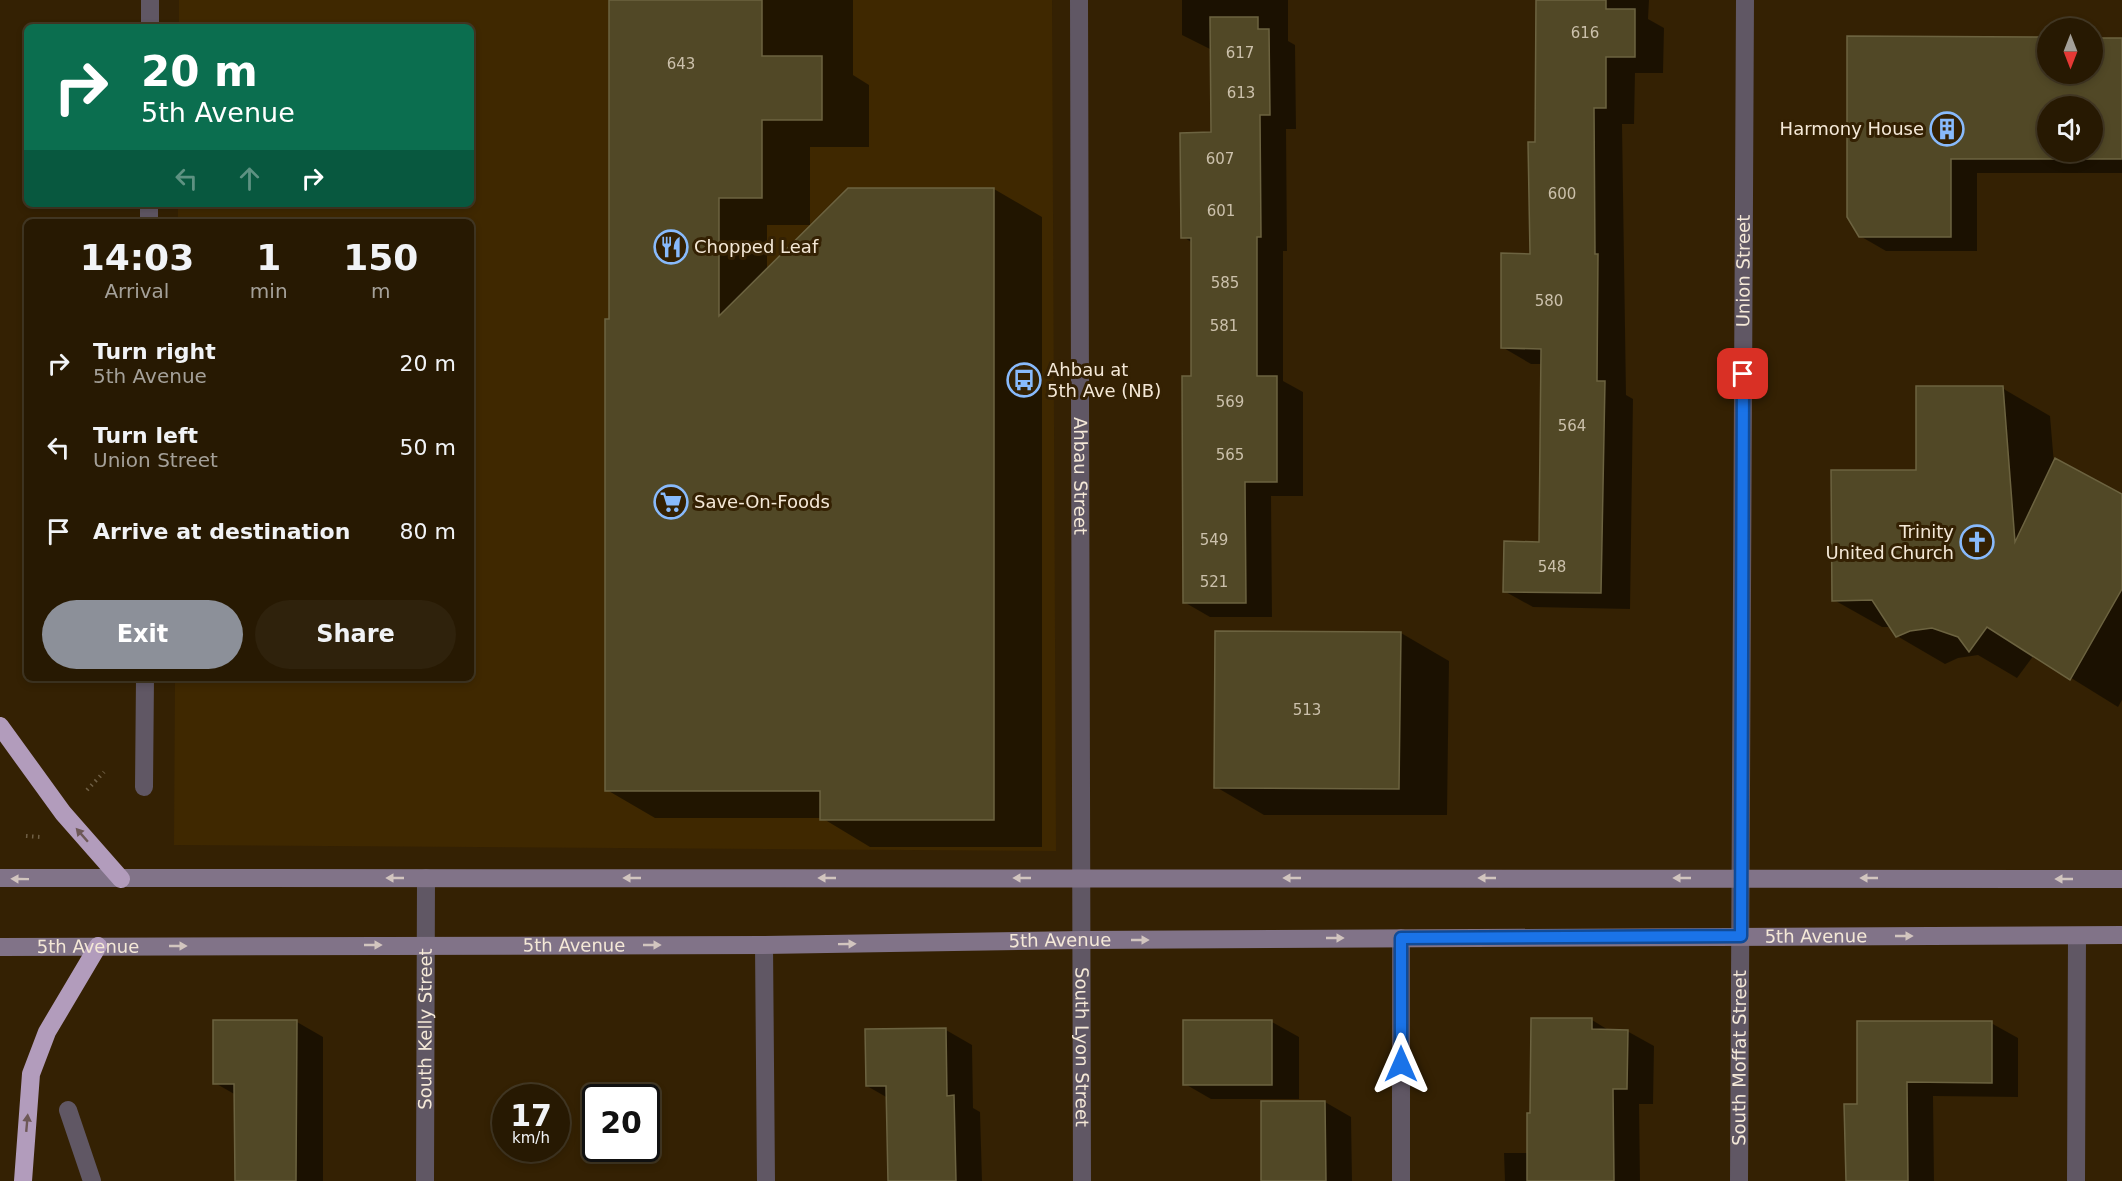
<!DOCTYPE html>
<html lang="en">
<head>
<meta charset="utf-8">
<style>
	body { margin:0; font-family:"DejaVu Sans",sans-serif; background:#2f220c; color:#f1f3f6; height:100vh; display:flex; flex-direction:column; font-size:22px; white-space:nowrap }
	* { box-sizing:border-box; margin:0 }
	p { font-size:20px; color:#a4a099 }
	.icon { flex:none; width:33px; height:33px; fill:none; stroke:currentColor; stroke-width:2; stroke-linecap:round; stroke-linejoin:round }
	.map { position:relative; flex:1; overflow:hidden }
	.panel { position:absolute; left:24px; top:219px; width:450px; height:462px; display:flex; flex-direction:column; background:#271902; border-radius:9px; box-shadow:0 3px 9px #0003,0 0 0 2px #433824 }
	.panel>* { flex:none }
	.guide { position:absolute; left:24px; top:24px; width:450px; height:183px; border-radius:9px; box-shadow:0 3px 9px #0003,0 0 0 2px #433824; background:#0b6e4f; color:#fff; overflow:hidden }
	.needle { width:39px; rotate:180deg }
	.buttons { position:absolute; left:2037px; top:18px; display:grid; gap:12px }
	.buttons a { display:grid; place-items:center; width:66px; height:66px; border-radius:50%; background:#271902; box-shadow:0 3px 9px #0003,0 0 0 2px #433824; font-size:30px }
	.speed { position:absolute; left:492px; top:1084px; display:flex; gap:12px; font-size:30px; font-weight:700; text-align:center }
	.speed>* { display:grid; place-content:center; width:78px; height:78px; border-radius:50%; background:#271902; box-shadow:0 3px 9px #0003,0 0 0 2px #433824; line-height:1 }
	.speed small { font-size:15px; font-weight:400 }
	.speed .limit { border:3px solid #111; border-radius:9px; background:#fff; color:#111 }
	.pin { position:absolute; display:grid; place-items:center; width:51px; height:51px; color:#fff; margin:-26px; border-radius:12px; box-shadow:0 3px 9px #0006 }
	.me { position:absolute; width:66px; margin:-33px; rotate:0deg; stroke-linejoin:round; filter:drop-shadow(0 0 4px #0008) }
	.turn { display:flex; align-items:center; gap:21px; height:126px; padding:0 18px; font-size:27px }
	.turn .icon { width:78px; height:78px; stroke-width:2.5 }
	.turn b { display:block; font-size:42px; line-height:51px }
	.lanes { display:flex; align-items:center; height:57px; padding:0 18px; background:#0003; justify-content:center; gap:30px; direction:ltr }
	.lanes .off { opacity:.35 }
	.eta { display:flex; justify-content:space-evenly; align-items:center; height:102px; text-align:center }
	.eta b { font-size:36px; font-weight:600; line-height:42px }
	.primary-button { display:flex; gap:12px; margin-top:auto; padding:12px 18px }
	.primary-button a { flex:1; height:69px; border-radius:36px; background:#8c9099; color:#fff; font-size:24px; font-weight:600; line-height:69px; text-align:center }
	.primary-button a+a { background:#2f220c; color:#f1f3f6 }
	ul { padding:0; list-style:none }
	li { display:flex; align-items:center; gap:18px; height:84px; padding:0 18px }
	li div { flex:1 }
	li b { display:block; font-size:22px }
	li em { font-style:normal }
	.map>svg:first-child { display:block }
	.built { fill:#3f2800 }
	.shadow { fill:#0007; fill-rule:evenodd }
	.building { fill:#514826; stroke:#6c6340; stroke-width:1.5; fill-rule:evenodd }
	.lines { fill:none; stroke-linecap:round; stroke-linejoin:round }
	.path { stroke:#6f5f45; stroke-width:4; stroke-dasharray:1.5 4.5; stroke-linecap:butt }
	.lane { stroke:#605764; stroke-width:18 }
	.street { stroke:#605764; stroke-width:18 }
	.secondary { stroke:#817388; stroke-width:18 }
	.highway { stroke:#b29cbc; stroke-width:18 }
	.oneway { fill:#6d5856 }
	.oneway2 { fill:#d2c5bf }
	.route-casing { stroke:#114b97; stroke-width:15 }
	.route { stroke:#1a73e8; stroke-width:10 }
	.labels { text-anchor:middle; stroke-width:6; stroke-linejoin:round; paint-order:stroke }
	.number-label { font-size:15px; fill:#cbc0ab }
	.poi-label { font-size:18px; fill:#f4e8d7; stroke:#342103; text-anchor:start }
	.street-label { font-size:18px; fill:#f4e8d7; stroke:#342103 }
</style>
</head>
<body>
<div class="map">
<svg width="2122" height="1181" viewBox="0 0 2122 1181">
	<rect width="100%" height="100%" fill="#342103"/>
	<path class="built" d="M 179,0 L 1052,0 L 1056,851 L 174,845 L 175,678 L 471,678 L 471,222 L 178,222 L 178,204 L 471,204 L 471,27 L 179,27 Z"/>
	<path class="shadow" d="M 611,0 L 853,0 L 853,75 L 869,85 L 869,147 L 810,147 L 810,225 L 767,225 L 767,271 L 994,189 L 1042,217 L 1042,847 L 870,847 L 822,818 L 655,818 L 607,790 Z
		M 1182,0 L 1288,0 L 1288,41 L 1295,45 L 1296,129 L 1286,129 L 1287,251 L 1283,251 L 1283,381 L 1303,392 L 1303,496 L 1271,496 L 1272,617 L 1210,617 L 1184,602 L 1193,377 L 1193,243 L 1183,237 L 1212,134 L 1212,50 L 1182,35 Z
		M 1557,0 L 1649,0 L 1648,19 L 1664,28 L 1663,73 L 1635,73 L 1634,124 L 1622,124 L 1626,395 L 1633,399 L 1630,609 L 1533,607 L 1504,591 L 1540,543 L 1542,364 L 1531,364 L 1502,347 L 1531,255 L 1537,144 Z
		M 2122,39 L 2122,173 L 1977,173 L 1977,251 L 1886,251 L 1860,236 L 2048,74 L 2092,74 ZM 2048,106 L 2092,106 L 2092,152 L 2048,152 Z
		M 2002,388 L 2050,416 L 2054,464 L 2122,496 L 2122,700 L 2118,707 L 2034,655 L 2017,678 L 1978,655 L 1958,658 L 1945,664 L 1897,636 L 1891,627 L 1882,627 L 1834,600 L 1917,471 Z
		M 1401,633 L 1449,661 L 1447,815 L 1264,815 L 1216,787 Z
		M 1532,1020 L 1592,1020 L 1610,1031 L 1627,1031 L 1654,1046 L 1653,1104 L 1639,1104 L 1640,1181 L 1505,1181 L 1504,1153 L 1529,1153 Z
		M 297,1022 L 323,1037 L 323,1181 L 237,1181 L 236,1095 L 215,1083 Z
		M 1185,1022 L 1272,1022 L 1299,1037 L 1299,1099 L 1211,1099 L 1185,1084 Z
		M 1991,1023 L 2018,1038 L 2018,1097 L 1933,1096 L 1934,1181 L 1847,1181 L 1858,1106 Z
		M 866,1030 L 946,1030 L 972,1045 L 973,1108 L 980,1112 L 982,1181 L 890,1181 L 888,1098 L 867,1086 Z
		M 1325,1102 L 1351,1117 L 1352,1181 L 1263,1181 Z"/>
	<path class="building" d="M 609,0 L 762,0 L 762,56 L 822,56 L 822,120 L 762,120 L 762,198 L 719,198 L 719,316 L 848,188 L 994,188 L 994,820 L 820,820 L 820,791 L 605,791 L 605,319 L 609,319 Z
		M 1536,0 L 1606,0 L 1606,9 L 1635,9 L 1635,57 L 1606,57 L 1606,108 L 1594,108 L 1595,254 L 1598,254 L 1597,381 L 1605,381 L 1601,593 L 1503,592 L 1504,541 L 1539,542 L 1541,349 L 1501,348 L 1501,253 L 1530,254 L 1528,142 L 1535,142 Z
		M 1210,17 L 1258,17 L 1258,29 L 1269,29 L 1270,115 L 1260,115 L 1261,237 L 1257,237 L 1257,376 L 1277,376 L 1277,482 L 1245,482 L 1246,603 L 1183,603 L 1182,376 L 1191,376 L 1191,238 L 1181,238 L 1180,133 L 1211,132 Z
		M 1847,36 L 2048,37 L 2048,74 L 2092,74 L 2092,38 L 2122,38 L 2122,159 L 1951,159 L 1951,237 L 1859,237 L 1847,217 ZM 2048,106 L 2092,106 L 2092,152 L 2048,152 Z
		M 1916,386 L 2003,386 L 2015,542 L 2055,458 L 2122,494 L 2122,589 L 2070,680 L 1987,627 L 1969,652 L 1958,637 L 1932,628 L 1910,631 L 1896,637 L 1872,600 L 1832,601 L 1831,470 L 1916,470 Z
		M 1215,631 L 1401,632 L 1399,789 L 1214,788 Z
		M 1531,1018 L 1592,1018 L 1592,1029 L 1628,1030 L 1627,1089 L 1613,1089 L 1614,1181 L 1527,1181 L 1527,1113 L 1530,1113 Z
		M 213,1020 L 297,1020 L 296,1181 L 235,1181 L 234,1084 L 213,1084 Z
		M 1183,1020 L 1272,1020 L 1272,1085 L 1183,1085 Z
		M 1857,1021 L 1992,1021 L 1992,1083 L 1907,1082 L 1908,1181 L 1846,1181 L 1844,1104 L 1857,1104 Z
		M 946,1028 L 947,1096 L 954,1095 L 956,1181 L 888,1181 L 886,1086 L 866,1086 L 865,1029 Z
		M 1261,1101 L 1325,1101 L 1326,1181 L 1261,1181 Z"/>
	<g class="lines">
		<path class="path" d="M 87,790 L 104,772
			M 26,836 L 40,837"/>
		<path class="lane" d="M 1401,938 L 1401,1181
			M 764,945 L 766,1181
			M 68,1110 L 92,1181
			M 2076,1181 L 2077,936"/>
		<g class="street">
			<path id="s1" d="M 1079,0 L 1082,1181"/>
			<path d="M 150,27 L 150,0"/>
			<path d="M 149,222 L 149,204"/>
			<path d="M 144,787 L 145,678"/>
			<path id="s2" d="M 425,1181 L 426,878"/>
			<path id="s3" d="M 1739,1181 L 1745,0"/>
		</g>
		<g class="secondary">
			<path d="M 0,878 L 2122,879"/>
			<path id="s4" d="M 0,947 L 764,945 L 1082,940 L 2122,935"/>
		</g>
		<path class="highway" d="M 0,726 L 63,813 L 121,879
			M 23,1181 L 31,1074 L 47,1032 L 98,946"/>
	</g>
	<defs><path id="oneway-solid" d="M-6-.8H1V-3.2L6.5 0L1 3.2V.8H-6Z" transform="scale(1.5)"/></defs>
	<g class="oneway">
		<use href="#oneway-solid" transform="translate(82 835) rotate(-131)"/>
		<use href="#oneway-solid" transform="translate(27 1123) rotate(-85)"/>
	</g>
	<g class="oneway2">
		<use href="#oneway-solid" transform="translate(395 878) rotate(180)"/>
		<use href="#oneway-solid" transform="translate(632 878) rotate(180)"/>
		<use href="#oneway-solid" transform="translate(827 878) rotate(180)"/>
		<use href="#oneway-solid" transform="translate(1022 878) rotate(180)"/>
		<use href="#oneway-solid" transform="translate(1292 878) rotate(180)"/>
		<use href="#oneway-solid" transform="translate(1487 878) rotate(180)"/>
		<use href="#oneway-solid" transform="translate(1682 878) rotate(180)"/>
		<use href="#oneway-solid" transform="translate(1869 878) rotate(-180)"/>
		<use href="#oneway-solid" transform="translate(20 879) rotate(-179)"/>
		<use href="#oneway-solid" transform="translate(2064 879) rotate(-180)"/>
		<use href="#oneway-solid" transform="translate(1904 936)"/>
		<use href="#oneway-solid" transform="translate(1335 938)"/>
		<use href="#oneway-solid" transform="translate(1140 940)"/>
		<use href="#oneway-solid" transform="translate(847 944) rotate(-1)"/>
		<use href="#oneway-solid" transform="translate(373 945)"/>
		<use href="#oneway-solid" transform="translate(652 945)"/>
		<use href="#oneway-solid" transform="translate(178 946)"/>
	</g>
	<g class="lines">
		<defs>
			<path id="route" d="M 1401,1064 L 1401,938 L 1741,936 L 1743,374"/>
		</defs>
		<use href="#route" class="route-casing"/>
		<use href="#route" class="route"/>
	</g>
	<defs>
		<symbol id="building-ring" viewBox="-11 -11 22 22"><circle r="9.5" fill="#342103" stroke="#88bafc" stroke-width="1.5"/><path d="M-4-6H4V6H1V3H-1V6H-4ZM-2.5-4.3h1.7v1.8h-1.7ZM.8-4.3h1.7v1.8H.8ZM-2.5-1h1.7V.8h-1.7ZM.8-1h1.7V.8H.8Z" fill="#88bafc"/></symbol>
		<symbol id="restaurant-ring" viewBox="-11 -11 22 22"><circle r="9.5" fill="#342103" stroke="#88bafc" stroke-width="1.5"/><path d="M-5-6h1v4h1v-4h1v4h1v-4h1v5L-1.5 .5V6h-2V.5L-5-1ZM5-6V6H3V1.5H1.5Q1.5-4 5-6Z" fill="#88bafc"/></symbol>
		<symbol id="bus-ring" viewBox="-11 -11 22 22"><circle r="9.5" fill="#342103" stroke="#88bafc" stroke-width="1.5"/><path d="M-5-6H5V4H4V6H2V4H-2V6H-4V4H-5ZM-3.5-4V0h7V-4ZM-3.5 1.2v1.5H-2V1.2ZM2 1.2v1.5H3.5V1.2Z" fill="#88bafc"/></symbol>
		<symbol id="supermarket-ring" viewBox="-11 -11 22 22"><circle r="9.5" fill="#342103" stroke="#88bafc" stroke-width="1.5"/><path d="M-6-5.5h2.5l.6 2H6L4.5 2H-2.5L-4.4-4H-6ZM-1.5 3.2a1.3 1.3 0 1 0 .1 0ZM3 3.2a1.3 1.3 0 1 0 .1 0Z" fill="#88bafc"/></symbol>
		<symbol id="church-ring" viewBox="-11 -11 22 22"><circle r="9.5" fill="#342103" stroke="#88bafc" stroke-width="1.5"/><path d="M-1.2-6h2.4v3.5h3.3v2.4h-3.3V6h-2.4V-.1h-3.3v-2.4h3.3Z" fill="#88bafc"/></symbol>
	</defs>
	<g fill-rule="evenodd">
		<use href="#building-ring" x="1928" y="110" width="38" height="38"/>
		<use href="#restaurant-ring" x="652" y="228" width="38" height="38"/>
		<use href="#bus-ring" x="1005" y="361" width="38" height="38"/>
		<use href="#supermarket-ring" x="652" y="483" width="38" height="38"/>
		<use href="#church-ring" x="1958" y="523" width="38" height="38"/>
	</g>
	<g class="labels">
		<g class="number-label">
			<text x="1585" y="38">616</text>
			<text x="1240" y="58">617</text>
			<text x="681" y="69">643</text>
			<text x="1241" y="98">613</text>
			<text x="1220" y="164">607</text>
			<text x="1562" y="199">600</text>
			<text x="1221" y="216">601</text>
			<text x="1225" y="288">585</text>
			<text x="1549" y="306">580</text>
			<text x="1224" y="331">581</text>
			<text x="1230" y="407">569</text>
			<text x="1572" y="431">564</text>
			<text x="1230" y="460">565</text>
			<text x="1214" y="545">549</text>
			<text x="1552" y="572">548</text>
			<text x="1214" y="587">521</text>
			<text x="1307" y="715">513</text>
		</g>
		<g class="poi-label">
			<text x="1924" y="135" text-anchor="end">Harmony House</text>
			<text x="694" y="253">Chopped Leaf</text>
			<text x="1047" y="376">Ahbau at<tspan x="1047" dy="21">5th Ave (NB)</tspan></text>
			<text x="694" y="508">Save-On-Foods</text>
			<text x="1954" y="538" text-anchor="end">Trinity<tspan x="1954" dy="21">United Church</tspan></text>
		</g>
		<g class="street-label">
			<text dy="6" stroke="none"><textPath href="#s3" startOffset="910">Union Street</textPath></text>
			<text dy="6" stroke="none"><textPath href="#s1" startOffset="476">Ahbau Street</textPath></text>
			<text dy="6" stroke="none"><textPath href="#s4" startOffset="1816">5th Avenue</textPath></text>
			<text dy="6" stroke="none"><textPath href="#s4" startOffset="1060">5th Avenue</textPath></text>
			<text dy="6" stroke="none"><textPath href="#s4" startOffset="574">5th Avenue</textPath></text>
			<text dy="6" stroke="none"><textPath href="#s4" startOffset="88">5th Avenue</textPath></text>
			<text dy="6" stroke="none"><textPath href="#s2" startOffset="152">South Kelly Street</textPath></text>
			<text dy="6" stroke="none"><textPath href="#s1" startOffset="1047">South Lyon Street</textPath></text>
			<text dy="6" stroke="none"><textPath href="#s3" startOffset="123">South Moffat Street</textPath></text>
		</g>
	</g>
</svg>
<div class="buttons">
<a><svg class="needle" viewBox="-14 -14 28 28"><path d="M0-13l5 13h-10z" fill="#e53935"/><path d="M0 13l5-13h-10z" fill="#a4a099"/></svg></a>
<a><svg class="icon" aria-label="sound" viewBox="0 0 24 24"><path d="M4 9h4l5-4v14l-5-4H4zM17 9q2 3 0 6"/></svg></a>
</div>
<div class="speed"><div>17<small>km/h</small></div><div class="limit">20</div></div>
<div class="pin" style="left:1743px;top:374px;background:#d93025"><svg class="icon" aria-label="arrive" viewBox="0 0 24 24"><path d="M6 21V4h12l-3 4 3 4H6"/></svg></div>
<svg class="me" style="left:1401px;top:1064px" viewBox="-20 -20 40 40"><path d="M0-17L14 15 0 8-14 15z" fill="#1a73e8" stroke="#fff" stroke-width="4"/></svg>
<div class="guide">
<div class="turn"><svg class="icon" aria-label="right" viewBox="0 0 24 24"><path d="M7 20v-9h11M14 6l5 5-5 5"/></svg><div><b>20 m</b>5th Avenue</div></div>
<div class="lanes"><svg class="icon off" aria-label="left" viewBox="0 0 24 24"><path d="M17 20v-9H6M10 6l-5 5 5 5"/></svg><svg class="icon off" aria-label="ahead" viewBox="0 0 24 24"><path d="M12 20V5M6 11l6-6 6 6"/></svg><svg class="icon" aria-label="right" viewBox="0 0 24 24"><path d="M7 20v-9h11M14 6l5 5-5 5"/></svg></div>
</div>
<section class="panel">
<div class="eta">
<div><b>14:03</b><p>Arrival</p></div>
<div><b>1</b><p>min</p></div>
<div><b>150</b><p>m</p></div>
</div>
<ul>
<li><svg class="icon" aria-label="right" viewBox="0 0 24 24"><path d="M7 20v-9h11M14 6l5 5-5 5"/></svg><div><b>Turn right</b><p>5th Avenue</p></div><em>20 m</em></li>
<li><svg class="icon" aria-label="left" viewBox="0 0 24 24"><path d="M17 20v-9H6M10 6l-5 5 5 5"/></svg><div><b>Turn left</b><p>Union Street</p></div><em>50 m</em></li>
<li><svg class="icon" aria-label="arrive" viewBox="0 0 24 24"><path d="M6 21V4h12l-3 4 3 4H6"/></svg><div><b>Arrive at destination</b></div><em>80 m</em></li>
</ul>
<div class="primary-button"><a>Exit</a><a>Share</a></div>
</section>
</div>
</body>
</html>
